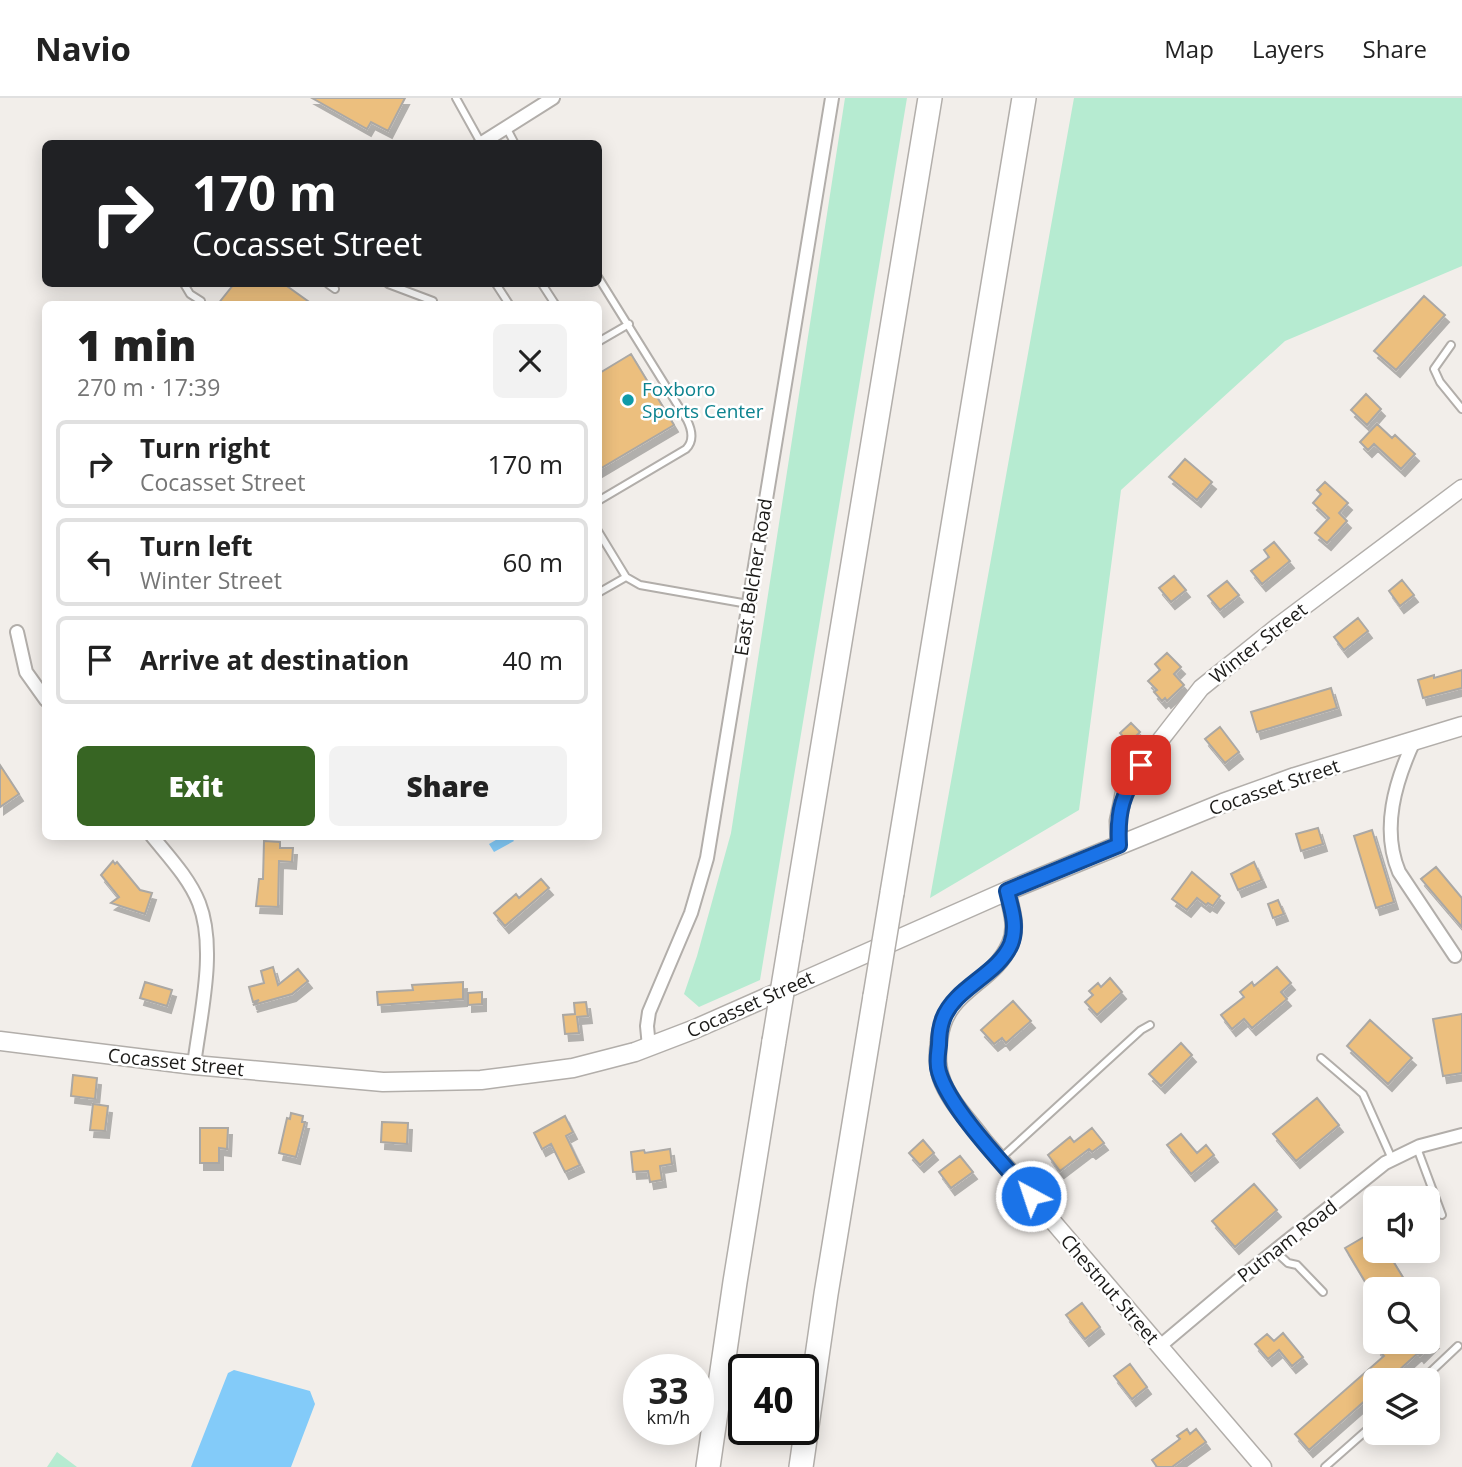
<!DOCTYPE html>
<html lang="en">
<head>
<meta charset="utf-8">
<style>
	body { margin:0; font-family:"Open Sans",sans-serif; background:#f2f2f2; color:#222; height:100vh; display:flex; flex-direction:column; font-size:26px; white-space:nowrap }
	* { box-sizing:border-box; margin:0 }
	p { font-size:23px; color:#767676 }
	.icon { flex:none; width:38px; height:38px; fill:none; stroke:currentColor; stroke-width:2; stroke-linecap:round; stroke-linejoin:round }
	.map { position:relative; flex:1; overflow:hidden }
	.side { position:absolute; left:42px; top:203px; width:560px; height:539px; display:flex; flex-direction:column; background:#fff; border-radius:10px; box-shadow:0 4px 18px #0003 }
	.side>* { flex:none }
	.guide { position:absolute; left:42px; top:42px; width:560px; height:147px; border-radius:10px; box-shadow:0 4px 18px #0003; background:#202124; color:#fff; overflow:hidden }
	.tools { position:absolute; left:1363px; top:1088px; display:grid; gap:14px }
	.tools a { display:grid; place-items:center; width:77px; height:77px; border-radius:10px; background:#fff; box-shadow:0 4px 18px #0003; font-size:35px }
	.speed { position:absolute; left:623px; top:1256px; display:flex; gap:14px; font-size:35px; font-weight:700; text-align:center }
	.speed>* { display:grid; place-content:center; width:91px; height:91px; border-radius:50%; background:#fff; box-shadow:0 4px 18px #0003; line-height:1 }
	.speed small { font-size:18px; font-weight:400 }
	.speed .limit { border:4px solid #111; border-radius:10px; background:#fff; color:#111 }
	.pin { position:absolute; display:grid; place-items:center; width:60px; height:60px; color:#fff; margin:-30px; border-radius:14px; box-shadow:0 4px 10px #0006 }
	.me { position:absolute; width:77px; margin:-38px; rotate:320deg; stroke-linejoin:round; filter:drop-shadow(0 0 5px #0008) }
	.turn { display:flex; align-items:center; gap:24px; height:147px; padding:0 35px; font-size:32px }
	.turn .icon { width:91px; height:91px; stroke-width:2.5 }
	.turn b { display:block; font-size:49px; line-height:60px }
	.round { display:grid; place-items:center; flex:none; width:74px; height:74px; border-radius:10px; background:#f2f2f2 }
	.headline { display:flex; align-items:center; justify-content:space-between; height:119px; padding:0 35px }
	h1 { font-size:42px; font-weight:800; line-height:52px }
	.action { display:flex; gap:14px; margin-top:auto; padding:14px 35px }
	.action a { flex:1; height:80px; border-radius:10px; background:#376523; color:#fff; font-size:28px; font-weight:800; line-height:80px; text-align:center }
	.action a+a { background:#f2f2f2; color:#222 }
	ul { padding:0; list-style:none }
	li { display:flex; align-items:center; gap:21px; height:88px; margin:0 14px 10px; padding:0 21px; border:4px solid #e0e0e0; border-radius:10px }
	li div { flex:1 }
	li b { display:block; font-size:26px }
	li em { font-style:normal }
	header { display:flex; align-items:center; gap:42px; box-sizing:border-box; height:98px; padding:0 35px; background:#fff; border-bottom:2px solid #e0e0e0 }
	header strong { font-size:33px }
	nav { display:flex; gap:38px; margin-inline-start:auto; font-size:24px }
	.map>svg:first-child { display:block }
	.green { fill:#b6ebd1 }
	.water { fill:#83cbf9 }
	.building { fill:#ecbf7e; stroke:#aba8a4; stroke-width:2; filter:url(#shadow) }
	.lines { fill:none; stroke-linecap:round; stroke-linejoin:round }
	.service-casing { stroke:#b2aeaa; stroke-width:10 }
	.minor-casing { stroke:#b2aeaa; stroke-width:16 }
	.tertiary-casing { stroke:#b2aeaa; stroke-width:19 }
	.secondary-casing { stroke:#b2aeaa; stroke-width:21 }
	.motorway-casing { stroke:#b2aeaa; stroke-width:26 }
	.service { stroke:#fff; stroke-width:6 }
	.minor { stroke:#fff; stroke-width:12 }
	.tertiary { stroke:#fff; stroke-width:16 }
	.secondary { stroke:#fff; stroke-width:18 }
	.motorway { stroke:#fff; stroke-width:23 }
	.motorway-bridge-casing { stroke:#b2aeaa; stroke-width:26; stroke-linecap:butt }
	.motorway-bridge { stroke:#fff; stroke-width:23 }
	.route-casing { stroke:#114b97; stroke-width:18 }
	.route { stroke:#1a73e8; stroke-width:12 }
	.culture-dot { fill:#0f9aa8; stroke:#fff; stroke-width:2.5 }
	.labels { text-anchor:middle; stroke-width:5; stroke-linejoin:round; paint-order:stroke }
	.culture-label { font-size:19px; fill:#0d838f; stroke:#fff; text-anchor:start }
	.street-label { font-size:19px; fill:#1b1a18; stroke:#fff }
</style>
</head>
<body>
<header>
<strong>Navio</strong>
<nav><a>Map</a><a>Layers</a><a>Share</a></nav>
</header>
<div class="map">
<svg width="1462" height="1369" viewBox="0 0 1462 1369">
	<defs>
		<filter id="shadow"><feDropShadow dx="4" dy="7" stdDeviation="0" flood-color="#0004"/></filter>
	</defs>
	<rect width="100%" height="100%" fill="#f2eeea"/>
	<path class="green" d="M 845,0 L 907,0 L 760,882 L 699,909 L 684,896 L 697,858 L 731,735 Z
		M 1074,0 L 1462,0 L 1462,168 L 1285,243 L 1121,392 L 1079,712 L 930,800 Z
		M 57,1354 L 77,1369 L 47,1369 Z"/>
	<path class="water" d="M 501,739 L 511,739 L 514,743 L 494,754 L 489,746 Z
		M 234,1272 L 310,1293 L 315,1306 L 291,1369 L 191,1369 L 228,1275 Z"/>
	<path class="building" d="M 312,0 L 405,0 L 388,33 L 371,24 L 367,31 Z
		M 234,186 L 284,186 L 312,206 L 218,206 Z
		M 1424,198 L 1445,217 L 1396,272 L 1374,253 Z
		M 631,256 L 674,327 L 598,372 L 598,276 Z
		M 1366,296 L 1381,311 L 1367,327 L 1351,312 Z
		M 1377,326 L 1392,340 L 1395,337 L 1415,356 L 1401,371 L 1374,346 L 1368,352 L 1360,344 Z
		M 1185,361 L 1212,384 L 1197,402 L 1169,379 Z
		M 1325,384 L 1348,405 L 1339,415 L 1347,423 L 1327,445 L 1315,435 L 1329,420 L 1313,405 L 1321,396 L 1317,392 Z
		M 1274,444 L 1290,463 L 1262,486 L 1251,473 L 1269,459 L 1264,452 Z
		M 1174,478 L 1186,492 L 1171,504 L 1159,490 Z
		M 1402,482 L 1414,497 L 1400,508 L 1389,493 Z
		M 1227,483 L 1239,497 L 1220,512 L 1208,498 Z
		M 1358,520 L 1368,533 L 1344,552 L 1334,539 Z
		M 1167,555 L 1181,569 L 1174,576 L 1184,587 L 1167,603 L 1165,600 L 1162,603 L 1154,594 L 1157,592 L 1148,583 L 1160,572 L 1155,566 Z
		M 1462,572 L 1462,590 L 1423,600 L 1418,582 L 1434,577 L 1434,580 Z
		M 1331,590 L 1337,610 L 1257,634 L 1251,614 Z
		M 1131,625 L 1140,634 L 1129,645 L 1120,635 Z
		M 1220,629 L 1239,654 L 1225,665 L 1205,641 Z
		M 0,667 L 19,696 L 0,709 Z
		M 1318,730 L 1323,746 L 1301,753 L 1296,736 Z
		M 1372,732 L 1394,804 L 1376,810 L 1354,738 Z
		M 264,743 L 280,744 L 280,750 L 293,750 L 292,764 L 279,763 L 278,809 L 256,808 L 259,781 L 263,781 Z
		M 113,763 L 115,766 L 117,764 L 140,792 L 152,795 L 145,816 L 111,805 L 119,799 L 101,777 Z
		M 1254,764 L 1262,782 L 1238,792 L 1231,776 Z
		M 1436,769 L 1462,800 L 1462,829 L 1421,781 Z
		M 1192,774 L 1220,798 L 1213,808 L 1208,805 L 1206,807 L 1197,800 L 1187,812 L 1172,801 Z
		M 541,781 L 549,790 L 505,828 L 494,815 L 516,796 L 519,800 Z
		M 1278,802 L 1284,816 L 1273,820 L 1268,806 Z
		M 273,869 L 278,887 L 298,871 L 308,883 L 292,896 L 253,907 L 259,902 L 253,904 L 249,889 L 264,885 L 261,873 Z
		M 1277,869 L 1291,885 L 1281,894 L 1287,901 L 1252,930 L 1244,921 L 1232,931 L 1221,917 L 1244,899 L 1240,894 L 1252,884 L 1254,888 Z
		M 1110,880 L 1122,894 L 1097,917 L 1085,904 L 1093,897 L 1089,893 L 1098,885 L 1101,889 Z
		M 145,884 L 172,892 L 167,908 L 140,900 Z
		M 463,884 L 463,901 L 378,907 L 377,894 L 413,892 L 412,887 Z
		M 482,894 L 482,906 L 468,907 L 468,895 Z
		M 1013,903 L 1031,923 L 1006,945 L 1002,940 L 994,946 L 981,932 Z
		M 586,904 L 588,918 L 577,919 L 579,935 L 565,936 L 563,917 L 575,916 L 574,905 Z
		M 1462,916 L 1462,975 L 1443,978 L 1433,921 Z
		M 1370,922 L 1412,960 L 1388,986 L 1347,948 Z
		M 1181,945 L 1192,957 L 1161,988 L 1149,976 Z
		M 73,977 L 97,980 L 95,1001 L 71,998 Z
		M 1317,1000 L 1339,1027 L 1296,1063 L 1273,1036 Z
		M 93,1006 L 108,1008 L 105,1033 L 90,1032 Z
		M 291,1015 L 303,1018 L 302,1024 L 305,1024 L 296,1059 L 279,1055 L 287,1020 L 290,1021 Z
		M 565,1018 L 573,1034 L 566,1038 L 580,1067 L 565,1074 L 551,1046 L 542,1051 L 534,1035 Z
		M 382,1024 L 408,1025 L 407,1046 L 381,1044 Z
		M 200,1030 L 228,1030 L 227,1051 L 219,1050 L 219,1065 L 200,1065 Z
		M 1092,1030 L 1104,1045 L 1092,1054 L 1089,1051 L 1060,1073 L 1048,1057 L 1070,1039 L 1074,1044 Z
		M 1181,1036 L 1197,1055 L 1206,1047 L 1214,1057 L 1191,1076 L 1167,1047 Z
		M 923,1042 L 934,1055 L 920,1067 L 909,1055 Z
		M 670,1051 L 672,1066 L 660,1068 L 662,1082 L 650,1084 L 648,1073 L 633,1074 L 631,1054 L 644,1052 L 645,1055 Z
		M 960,1058 L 973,1074 L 951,1090 L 939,1074 Z
		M 1254,1086 L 1277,1112 L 1235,1149 L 1212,1123 Z
		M 1376,1132 L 1376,1153 L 1387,1153 L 1404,1181 L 1387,1192 L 1370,1192 L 1345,1150 Z
		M 1082,1205 L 1100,1229 L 1085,1241 L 1066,1217 Z
		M 1283,1235 L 1303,1259 L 1292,1268 L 1279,1252 L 1268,1261 L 1255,1246 L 1267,1236 L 1274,1243 Z
		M 1383,1244 L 1434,1244 L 1420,1258 L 1418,1255 L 1387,1283 L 1376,1283 L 1376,1293 L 1309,1352 L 1295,1336 L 1384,1258 L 1377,1250 Z
		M 1130,1266 L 1147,1289 L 1132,1301 L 1114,1278 Z
		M 1187,1331 L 1190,1336 L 1196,1331 L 1206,1344 L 1172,1369 L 1157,1369 L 1152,1362 L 1180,1341 L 1177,1338 Z"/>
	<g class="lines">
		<defs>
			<path id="service" d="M 456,0 L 481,45
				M 506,29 L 515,46
				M 598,179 L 687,322 C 692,332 694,343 686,351 L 598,403
				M 184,186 L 190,196 L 201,203
				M 328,186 L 335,191
				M 388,186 L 433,203 L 431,206
				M 496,186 L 509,206
				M 542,186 L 555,206
				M 598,244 L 629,226
				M 1451,247 L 1434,271 L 1440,284 L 1462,311
				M 598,433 L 626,479 L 640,487 L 748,506
				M 598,495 L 626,479
				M 1321,960 L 1363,996 L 1392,1061
				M 1417,1050 L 1442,1117
				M 1001,1060 L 1141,932 L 1150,927
				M 1275,1153 L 1288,1165 L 1297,1167 L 1323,1194
				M 1421,1283 L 1458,1248
				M 1325,1369 L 1376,1324"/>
			<path id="minor" d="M 480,46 L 553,0
				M 17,534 L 26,574 L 46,602
				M 1414,643 C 1395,684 1381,731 1399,774 L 1455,858
				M 152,738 C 169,759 189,780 199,805 C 217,851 200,918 194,967
				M 649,949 L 647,928 L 649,914 L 691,815 L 707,760 L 832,0
				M 1160,1248 L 1236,1184 L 1385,1065 L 1420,1048 L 1462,1037"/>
			<path id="tertiary" d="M 1119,747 L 1118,723 L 1124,694 L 1141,667 L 1201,590 L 1278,528 L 1462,390
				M 1007,793 C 1011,810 1018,829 1010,846 C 993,887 944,890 939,943 C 937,959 937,971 943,985 C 952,1006 970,1024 984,1043 L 1263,1369"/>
			<path id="secondary" d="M 0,943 L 194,967 L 383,984 L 481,982 L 573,970 L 635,954 L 695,931 L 1007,793 L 1223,705 L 1295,679 L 1462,628"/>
			<path id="motorway" d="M 892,795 L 1024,0
				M 791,840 L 930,0
				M 708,1369 L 735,1184 L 774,943
				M 801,1369 L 826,1196 L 875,898"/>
		</defs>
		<use href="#service" class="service-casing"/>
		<use href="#minor" class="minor-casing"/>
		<use href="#tertiary" class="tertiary-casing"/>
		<use href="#secondary" class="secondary-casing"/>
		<use href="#motorway" class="motorway-casing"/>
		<use href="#service" class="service"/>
		<use href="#minor" class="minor"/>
		<use href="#tertiary" class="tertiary"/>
		<use href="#secondary" class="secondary"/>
		<use href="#motorway" class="motorway"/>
		<defs>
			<path id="motorway-bridge" d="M 875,898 L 892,795
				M 774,943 L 791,840"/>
		</defs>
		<use href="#motorway-bridge" class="motorway-bridge-casing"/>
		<use href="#motorway-bridge" class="motorway-bridge"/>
	</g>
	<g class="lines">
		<defs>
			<path id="route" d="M 1031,1098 C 1005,1068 949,1010 939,974 C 936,965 938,956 939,947 C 939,938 940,929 943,921 C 955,889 998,877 1011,846 C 1018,828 1011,810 1007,793 L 1119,747 C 1117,712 1123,696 1141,667"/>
		</defs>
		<use href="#route" class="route-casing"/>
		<use href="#route" class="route"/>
	</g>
	<circle class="culture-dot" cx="628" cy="302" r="7"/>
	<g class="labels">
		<g class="culture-label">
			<text x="642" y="298">Foxboro<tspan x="642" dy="22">Sports Center</tspan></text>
		</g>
		<g class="street-label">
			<text transform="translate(753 479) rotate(-81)" y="7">East Belcher Road</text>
			<text transform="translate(1258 545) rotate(-38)" y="7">Winter Street</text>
			<text transform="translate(1274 689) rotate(-19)" y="7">Cocasset Street</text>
			<text transform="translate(750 906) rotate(-24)" y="7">Cocasset Street</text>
			<text transform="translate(176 964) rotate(6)" y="7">Cocasset Street</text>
			<text transform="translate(1287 1143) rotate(-38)" y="7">Putnam Road</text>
			<text transform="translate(1110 1191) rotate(49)" y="7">Chestnut Street</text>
		</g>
	</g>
</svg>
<div class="tools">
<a><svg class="icon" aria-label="sound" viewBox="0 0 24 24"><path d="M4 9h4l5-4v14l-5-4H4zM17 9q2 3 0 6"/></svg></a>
<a><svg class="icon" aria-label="search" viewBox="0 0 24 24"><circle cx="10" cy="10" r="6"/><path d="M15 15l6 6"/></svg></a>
<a><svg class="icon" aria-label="layers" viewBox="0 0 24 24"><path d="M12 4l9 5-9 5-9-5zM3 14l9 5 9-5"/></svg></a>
</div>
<div class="speed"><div>33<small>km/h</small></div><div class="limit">40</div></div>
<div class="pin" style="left:1141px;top:667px;background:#d93025"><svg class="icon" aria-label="arrive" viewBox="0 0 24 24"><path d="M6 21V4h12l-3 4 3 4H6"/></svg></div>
<svg class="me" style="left:1031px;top:1098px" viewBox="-20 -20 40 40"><circle r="17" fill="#1a73e8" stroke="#fff" stroke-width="3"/><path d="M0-11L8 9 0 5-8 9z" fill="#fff"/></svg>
<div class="guide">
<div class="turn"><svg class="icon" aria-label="right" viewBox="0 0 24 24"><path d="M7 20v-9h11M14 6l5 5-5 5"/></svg><div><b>170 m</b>Cocasset Street</div></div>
</div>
<section class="side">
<div class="headline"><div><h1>1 min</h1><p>270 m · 17:39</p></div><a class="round"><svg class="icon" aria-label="close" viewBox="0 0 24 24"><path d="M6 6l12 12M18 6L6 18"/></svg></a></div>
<ul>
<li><svg class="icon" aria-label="right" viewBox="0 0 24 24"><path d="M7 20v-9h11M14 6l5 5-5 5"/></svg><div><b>Turn right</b><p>Cocasset Street</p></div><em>170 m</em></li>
<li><svg class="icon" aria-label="left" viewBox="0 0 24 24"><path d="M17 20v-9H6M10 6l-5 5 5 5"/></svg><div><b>Turn left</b><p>Winter Street</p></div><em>60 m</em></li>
<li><svg class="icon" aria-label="arrive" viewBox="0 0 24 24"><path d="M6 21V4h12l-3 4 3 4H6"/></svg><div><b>Arrive at destination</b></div><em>40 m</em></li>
</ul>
<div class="action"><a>Exit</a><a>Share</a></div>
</section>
</div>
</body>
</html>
